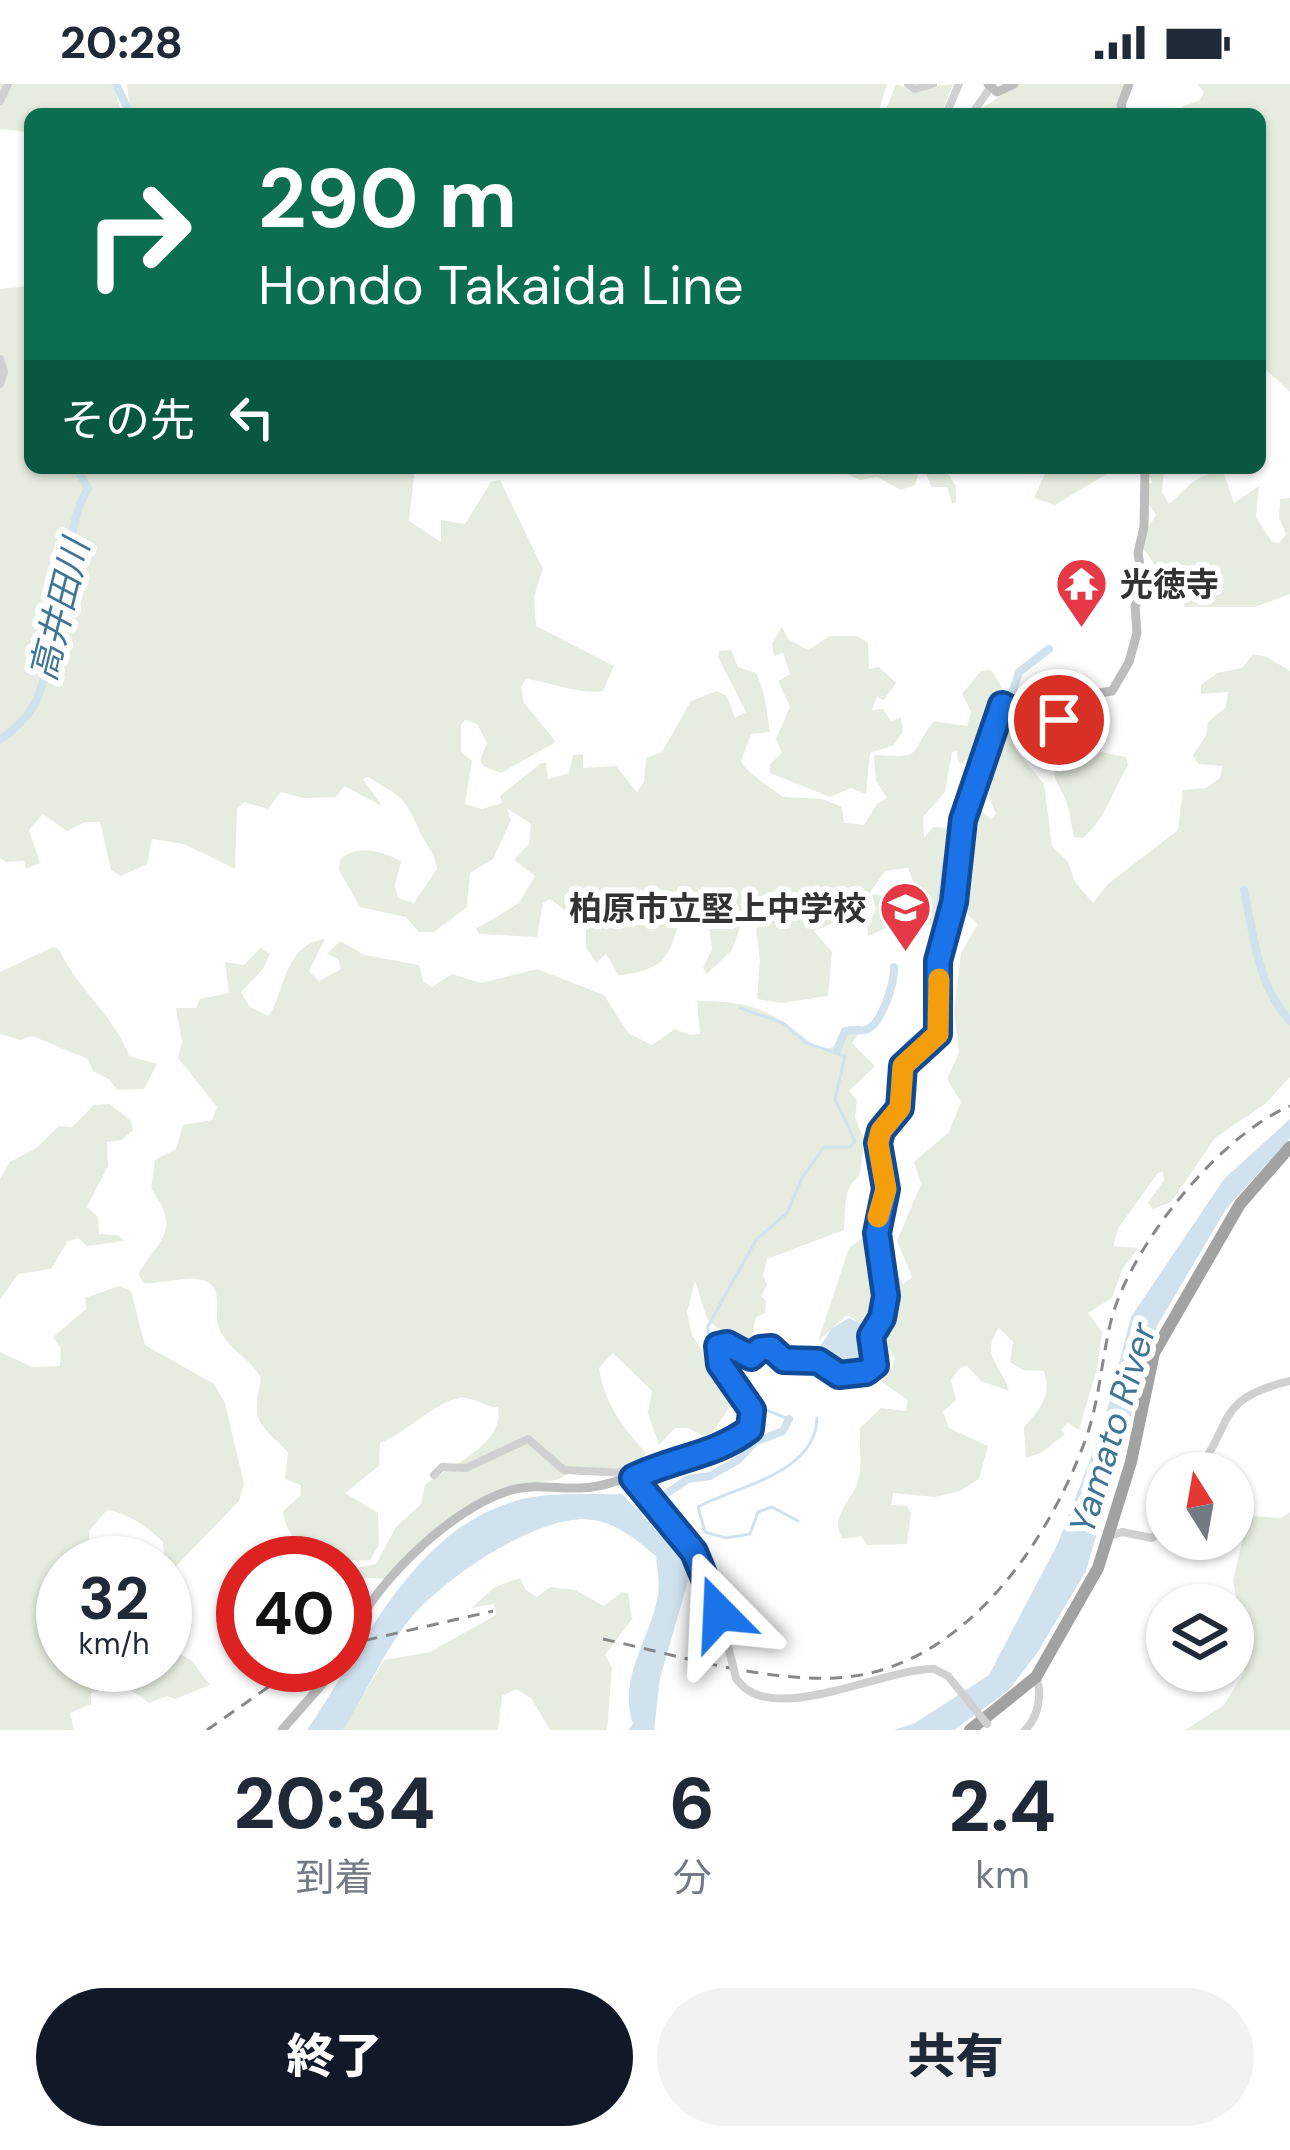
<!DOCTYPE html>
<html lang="ja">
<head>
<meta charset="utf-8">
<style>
	body { margin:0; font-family:"DM Sans","Noto Sans JP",sans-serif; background:#f2f2f3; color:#1f2937; height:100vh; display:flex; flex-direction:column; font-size:45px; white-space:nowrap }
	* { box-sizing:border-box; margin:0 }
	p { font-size:39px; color:#747a83 }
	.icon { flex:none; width:66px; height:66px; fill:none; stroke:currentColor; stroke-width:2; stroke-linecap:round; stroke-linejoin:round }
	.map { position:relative; height:1646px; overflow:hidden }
	.side { display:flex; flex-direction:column; background:#fff; flex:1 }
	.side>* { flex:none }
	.banner { position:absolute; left:24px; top:24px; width:1242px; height:366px; border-radius:18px; box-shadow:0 3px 9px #0004; background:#0b6e4f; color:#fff; overflow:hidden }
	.needle { width:78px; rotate:349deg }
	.fabs { position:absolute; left:1146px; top:1368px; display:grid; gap:24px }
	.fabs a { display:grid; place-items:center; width:108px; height:108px; border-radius:50%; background:#fff; box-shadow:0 3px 9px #0004; font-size:60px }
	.speed { position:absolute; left:36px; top:1452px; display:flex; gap:24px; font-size:60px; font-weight:700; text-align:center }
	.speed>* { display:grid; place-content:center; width:156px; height:156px; border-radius:50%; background:#fff; box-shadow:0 3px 9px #0004; line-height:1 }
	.speed small { font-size:30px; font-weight:400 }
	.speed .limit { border:18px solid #d22; background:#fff; color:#111 }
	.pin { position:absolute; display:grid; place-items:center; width:102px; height:102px; color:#fff; margin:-51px; border:6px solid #fff; border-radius:50%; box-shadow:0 3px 12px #0007 }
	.me { position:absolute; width:132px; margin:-66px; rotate:339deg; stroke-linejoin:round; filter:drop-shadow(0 0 9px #0008) }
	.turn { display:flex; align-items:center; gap:42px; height:252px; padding:0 36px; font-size:54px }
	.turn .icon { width:156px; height:156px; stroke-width:2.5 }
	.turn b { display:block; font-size:84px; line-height:102px }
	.then { display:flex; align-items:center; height:114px; padding:0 36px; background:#0003; gap:24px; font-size:45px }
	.eta { display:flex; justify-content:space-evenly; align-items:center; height:204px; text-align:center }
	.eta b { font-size:72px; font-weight:800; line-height:84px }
	.primary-button { display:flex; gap:24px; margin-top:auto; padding:24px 36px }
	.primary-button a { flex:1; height:138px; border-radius:72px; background:#111827; color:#fff; font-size:48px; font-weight:800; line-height:138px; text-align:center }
	.primary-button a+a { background:#f2f2f3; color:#1f2937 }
	.status { display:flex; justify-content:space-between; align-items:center; height:84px; padding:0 60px; background:#fff; direction:ltr }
	.status svg { height:33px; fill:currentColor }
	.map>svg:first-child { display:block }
	.green { fill:#e6ecdf }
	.water { fill:#cfe2ee }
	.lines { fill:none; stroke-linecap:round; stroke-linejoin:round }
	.stream { stroke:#cfe2ee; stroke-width:3 }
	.river { stroke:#cfe2ee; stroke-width:8 }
	.tertiary { stroke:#d0d0d0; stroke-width:8 }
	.secondary { stroke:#bdbdbd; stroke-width:9 }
	.trunk { stroke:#a2a2a2; stroke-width:12 }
	.rail { stroke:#888; stroke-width:3; stroke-dasharray:12 9; stroke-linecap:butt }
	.tertiary-bridge { stroke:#d0d0d0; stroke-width:8 }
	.route-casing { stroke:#114b97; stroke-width:30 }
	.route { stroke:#1a73e8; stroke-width:21 }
	.slow { stroke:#f59e0b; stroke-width:21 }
	.labels { text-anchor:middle; stroke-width:12; stroke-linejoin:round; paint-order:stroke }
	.poi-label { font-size:33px; font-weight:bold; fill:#333; stroke:#fff; text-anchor:start }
	.water-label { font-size:36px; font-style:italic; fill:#3f7597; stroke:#fff }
</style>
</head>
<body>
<div class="status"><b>20:28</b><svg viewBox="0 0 49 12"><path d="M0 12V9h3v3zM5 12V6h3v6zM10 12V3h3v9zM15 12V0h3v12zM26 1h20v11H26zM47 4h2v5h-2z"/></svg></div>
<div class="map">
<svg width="1290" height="1646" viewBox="0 0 1290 1646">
	<rect width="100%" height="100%" fill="#fff"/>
	<path class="green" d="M 0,0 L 113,0 L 122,30 L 30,30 L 30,48 L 0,45 Z
		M 127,0 L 887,0 L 878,30 L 130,30 Z
		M 896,0 L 910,5 L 953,0 L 941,30 L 884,30 Z
		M 1017,0 L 1126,0 L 1119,30 L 974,30 Z
		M 1197,0 L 1290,0 L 1290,308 L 1260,280 L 1260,30 L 1186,30 L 1182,23 L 1200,16 L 1204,8 Z
		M 30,202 L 30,384 L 415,384 L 409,437 L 441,458 L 441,436 L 465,440 L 491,398 L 500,396 L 543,485 L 534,512 L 536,542 L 614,582 L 603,607 C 581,611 550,598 526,595 L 521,603 L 524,619 L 556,658 L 501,689 L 483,682 L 480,676 L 487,659 L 477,640 L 465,636 L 461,641 L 461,668 L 472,677 L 465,720 L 482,725 L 502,719 L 500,712 L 541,679 L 546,679 L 548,695 L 569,689 L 573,671 L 583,670 L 583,684 L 616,682 L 637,708 L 644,698 L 646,674 L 662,668 L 691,617 L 717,607 L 727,612 L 735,634 L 746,628 L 718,573 L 719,567 L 731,566 L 738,583 L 756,589 C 766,609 766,626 770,648 L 751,650 L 741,677 C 746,688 771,704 783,713 L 822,715 L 842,723 L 844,739 L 864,741 L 877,720 L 887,714 L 876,697 L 874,671 C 926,674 907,671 934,637 L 967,642 L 971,628 L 962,610 L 981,587 L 991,586 L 1004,607 L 989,628 L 991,650 L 962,680 L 958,678 L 957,667 L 952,668 L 945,708 L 923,733 L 924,754 L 933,743 L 953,744 L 954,773 L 947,775 L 947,809 L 938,837 L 912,848 L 891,842 L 868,852 L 867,841 L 876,826 L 872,810 L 903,815 L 916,805 L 908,784 L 885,787 L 865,816 L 848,816 L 840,836 L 814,847 L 832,868 L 828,912 L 781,919 L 757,915 L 760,876 L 756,846 L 768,820 L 764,811 L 747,824 L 732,866 L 707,890 L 703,884 L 712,865 L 706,821 L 701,817 C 658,841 693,886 618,891 L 606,870 L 596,879 L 586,863 L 586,842 L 550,815 L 543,819 L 537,853 L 479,850 L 476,845 L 519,819 L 535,792 L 514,776 L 529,760 L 531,740 L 507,724 L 511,736 L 493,775 L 470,789 L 467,823 L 434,848 L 419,848 L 406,833 L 360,823 L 339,786 L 340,775 C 360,760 381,767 401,777 L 395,802 L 398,814 L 414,819 L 437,785 C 434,768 427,763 421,750 C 404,712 404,715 368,693 L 363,695 L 382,722 L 344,702 L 336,713 L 303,714 L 281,708 L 268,725 L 244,718 L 237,725 L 235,785 L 184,760 L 152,755 L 147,780 L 121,792 L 111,786 L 100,738 L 85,738 L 67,747 L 43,730 L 29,746 L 40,779 L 26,785 L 24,777 L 6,778 L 0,774 L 0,205 Z
		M 835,384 L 944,384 L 956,402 L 956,418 L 952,419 L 947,403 L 931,403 L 925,385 L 919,387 L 915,401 L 901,406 L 877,393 L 860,396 Z
		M 1048,384 L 1137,384 L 1127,390 L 1110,388 L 1055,421 L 1034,414 Z
		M 1148,384 L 1164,386 L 1162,408 L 1169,420 C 1187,406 1196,386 1224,390 L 1234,419 L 1259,402 L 1256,433 L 1272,458 L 1279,459 L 1286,450 L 1279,434 L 1280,415 L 1290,414 L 1290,510 L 1255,523 L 1185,523 L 1143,464 L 1143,452 L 1156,431 L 1147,417 L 1146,400 L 1152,399 Z
		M 782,543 L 788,555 L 808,566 L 830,552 L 857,552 L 868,559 L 869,585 L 879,583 L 896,599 L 884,616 L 877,613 L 872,626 L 883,625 L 891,637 L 901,633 L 903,647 L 894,661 L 870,669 L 866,710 L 851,704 L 830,713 L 770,689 L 770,680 L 782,669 L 776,655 L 790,623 L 778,597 L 790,590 L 783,569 L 774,572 L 772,559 Z
		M 1253,570 L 1267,573 L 1290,587 L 1290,993 L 1265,1020 L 1215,1054 L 1171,1118 L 1153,1125 L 1148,1119 L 1164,1096 L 1163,1088 L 1158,1089 L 1119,1143 L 1113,1162 L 1138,1164 L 1122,1186 L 1112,1214 L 1088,1229 L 1102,1248 L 1097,1285 L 1079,1346 L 1068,1339 L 1061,1346 L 1065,1350 L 1041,1369 L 1026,1374 L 1024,1344 C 1040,1323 1052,1314 1044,1287 L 1023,1286 L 1010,1278 L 1013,1258 L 999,1244 C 979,1272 1002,1281 1009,1307 L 981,1297 L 967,1282 L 961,1283 L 951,1296 L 956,1316 L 943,1328 L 949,1344 L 988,1362 L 979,1395 L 960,1407 L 935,1413 L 893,1409 L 891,1421 L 907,1422 L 911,1429 L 907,1460 L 867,1461 L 861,1452 L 843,1455 C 827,1433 855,1415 859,1393 C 862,1379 859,1359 860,1344 L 881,1324 L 906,1327 L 908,1316 L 882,1298 L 880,1290 L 891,1285 L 895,1275 L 877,1249 L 847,1231 L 818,1257 L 849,1164 L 874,1145 L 882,1198 L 890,1195 L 892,1181 L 903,1200 L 912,1193 L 897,1157 L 921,1100 L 914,1078 L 949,1048 L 961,1018 L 947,995 L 959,969 L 954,927 L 961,869 L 978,840 L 967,830 L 967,813 L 962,807 L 967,729 L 979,725 L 991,735 L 996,730 L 989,713 L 989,682 L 999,672 L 1001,648 L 1008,647 L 1007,628 L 1021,633 L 1025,643 L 1035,645 L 1036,652 L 1017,659 L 1015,665 L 1044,700 L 1052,762 L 1068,778 L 1075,798 L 1093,819 L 1108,800 L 1178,746 L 1183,706 L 1206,704 L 1220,694 L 1222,682 L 1198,680 L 1193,671 L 1206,652 L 1208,638 L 1226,623 L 1228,608 L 1201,610 L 1201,601 L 1217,589 L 1242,584 Z
		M 1092,666 L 1126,673 L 1128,681 C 1112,708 1107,733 1083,754 L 1074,753 C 1071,743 1071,732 1068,723 C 1063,703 1044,691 1061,669 Z
		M 325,855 L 309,887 L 319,897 L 341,885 L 338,875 L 327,870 L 340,857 L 365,871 L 419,881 L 423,897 L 432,903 L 452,890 L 481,899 L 537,885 L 604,911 L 628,949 L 652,961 L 675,945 L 690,951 L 700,950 L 697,917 C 759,917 773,929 820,966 L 833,963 L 843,946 L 859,941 L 862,946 L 852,959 L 875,982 L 849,1007 L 857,1017 L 855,1033 L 864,1056 L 860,1091 C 842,1105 846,1125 844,1146 L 767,1175 L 763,1191 L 767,1201 L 761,1213 L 766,1216 L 765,1229 L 756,1233 L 750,1261 L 742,1265 L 707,1235 L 695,1197 L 687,1228 L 692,1251 L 734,1316 L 713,1348 L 703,1352 L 688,1344 L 675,1344 L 659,1361 L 648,1329 L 652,1307 L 613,1269 L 599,1284 C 606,1322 620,1339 645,1368 L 644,1379 L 603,1389 L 577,1386 L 556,1396 L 510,1402 L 474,1418 L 425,1453 L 386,1495 L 355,1493 L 350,1497 L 345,1486 L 376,1480 L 396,1443 L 421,1420 L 425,1401 C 452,1381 505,1360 498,1323 C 484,1324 474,1312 460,1314 C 432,1319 407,1349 380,1359 L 379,1382 L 345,1409 L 378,1429 L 379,1461 L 370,1476 C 335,1478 288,1471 283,1427 L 300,1412 L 301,1401 L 285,1395 L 288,1368 C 256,1336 252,1339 261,1294 C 251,1276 233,1268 223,1252 C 214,1238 218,1230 217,1216 C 216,1180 166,1201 144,1199 L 138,1190 C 163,1152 180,1146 151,1104 L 155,1076 L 176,1065 L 183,1041 L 212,1036 L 217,1023 L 178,974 L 182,958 L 176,924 L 196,924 L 200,915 L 229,909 L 225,878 L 244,881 L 260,864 L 270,870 L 263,885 L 241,908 L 250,923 L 269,932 C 285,906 285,860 325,855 Z
		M 53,863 L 59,865 C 76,904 114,931 129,972 L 157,980 L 144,1005 L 117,1006 L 110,996 L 93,987 L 88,975 L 32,952 L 21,956 L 0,950 L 0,888 Z
		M 110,1020 L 131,1037 L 133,1046 L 122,1056 L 107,1058 L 108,1082 L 87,1123 L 98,1133 L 99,1150 L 118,1151 L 125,1157 L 87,1162 L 78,1154 L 68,1157 L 51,1185 L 18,1190 L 0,1216 L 0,1095 L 10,1078 L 36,1064 L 59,1042 L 72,1043 L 94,1021 Z
		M 119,1202 L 131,1207 L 145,1261 L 214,1300 L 225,1319 L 244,1400 L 239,1417 L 175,1483 L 151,1479 L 164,1468 L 163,1458 C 146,1442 130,1430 107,1426 L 89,1447 L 91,1479 L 63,1479 L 63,1581 L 165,1581 L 165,1562 L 191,1576 L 210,1601 L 175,1615 L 167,1612 L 149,1619 L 123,1600 L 91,1609 L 91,1620 L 70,1629 L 74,1646 L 0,1646 L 0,1268 L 32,1283 L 60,1282 L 61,1265 L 53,1253 L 86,1225 L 85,1214 Z
		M 1290,1428 L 1290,1646 L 1185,1646 L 1224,1621 L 1244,1589 L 1247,1569 L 1233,1497 L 1248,1432 L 1281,1434 Z
		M 520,1494 L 526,1506 L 537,1513 L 550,1503 L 575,1506 L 604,1522 L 622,1508 L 628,1510 L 632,1535 L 605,1571 L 612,1583 L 607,1646 L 550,1646 L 531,1614 L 516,1605 L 502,1612 L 498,1646 L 343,1646 L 384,1576 L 430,1568 L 496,1531 L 494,1520 L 471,1524 L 495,1503 Z"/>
	<path class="water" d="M 1290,1035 L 1290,1054 L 1226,1125 L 1157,1242 L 1086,1487 L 1037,1569 L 1009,1606 L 954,1646 L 894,1646 L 915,1639 L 989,1591 L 1058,1459 L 1103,1342 L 1131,1233 L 1224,1095 Z
		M 849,1234 L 861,1239 L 870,1269 L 866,1271 L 874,1279 L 844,1287 L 819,1264 L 832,1244 Z
		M 622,1410 L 686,1478 L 688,1497 L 660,1594 L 654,1646 L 628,1646 L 633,1640 C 617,1593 651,1555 658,1511 C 660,1498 657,1485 656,1472 C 636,1456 619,1440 593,1436 C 539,1428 443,1495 410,1535 C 383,1568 366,1610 343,1646 L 307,1646 C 363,1566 409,1450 512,1418 C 546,1407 587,1411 622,1410 Z"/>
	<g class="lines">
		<path class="stream" d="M 716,1260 L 708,1253 L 708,1242 L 756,1156 L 787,1129 L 802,1094 L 824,1063 L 850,1063 L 855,1057 L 835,1015 L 845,972 L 806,959 L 783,939 L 740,924
			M 723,1266 C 737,1288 754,1299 761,1324 L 789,1335
			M 798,1437 L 772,1423 L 758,1428 L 750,1450 L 726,1454 L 705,1448 L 698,1423 C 736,1402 816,1390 817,1334"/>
		<path class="river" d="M 116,0 L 130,30
			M 997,655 L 1019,588 L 1049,565
			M 0,656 C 31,633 42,616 46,578 C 48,560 61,542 65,524 C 75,483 64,444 88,404 L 76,384
			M 960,729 L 974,691
			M 1244,806 C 1254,852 1257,901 1290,937
			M 939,832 L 946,778
			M 837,966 L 845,947 C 852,945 858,947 865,946 C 881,943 895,898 894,883
			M 636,1430 L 688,1395 L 710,1392 L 738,1376 L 755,1358 L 783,1347 L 789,1335"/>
		<path class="tertiary" d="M 908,0 L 915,5 L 933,0
			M 0,17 L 8,0
			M 946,30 L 959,0
			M 972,30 L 990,4
			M 0,275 L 4,288 L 0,300
			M 1196,1389 C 1235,1338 1214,1315 1290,1297
			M 434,1391 L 442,1383 L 466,1384 L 528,1355 L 564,1386 L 626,1389 L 701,1479 L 729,1566
			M 1110,1452 L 1122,1448 L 1152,1454 L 1167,1443
			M 736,1594 C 768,1646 886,1583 934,1585
			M 1025,1646 C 1038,1634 1043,1609 1036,1593"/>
		<path class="secondary" d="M 988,0 L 997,8 L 1014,0
			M 1124,30 L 1121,21 L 1129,0
			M 345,1566 C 366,1506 448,1426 508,1407 C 536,1398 563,1407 592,1403 C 621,1399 644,1385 671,1378 C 701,1369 734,1366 753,1339 C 751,1308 716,1292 718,1261 L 727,1260 L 751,1273 L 760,1265 L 771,1264 L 784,1276 L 818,1277 L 839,1291 L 873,1284 L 871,1253 L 882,1234 L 886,1212 L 877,1149 L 886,1105 L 878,1059 L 881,1047 L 900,1024 L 903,982 L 938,950 L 939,877 L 962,772 L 963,736 L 1002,621 L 1026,633 L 1056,638 L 1079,612 L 1112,607 L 1129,578 L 1137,549 L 1135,522 L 1144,506 L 1138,469 L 1144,443 L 1145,384
			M 282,1646 L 339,1581"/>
		<path class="trunk" d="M 970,1646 L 1036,1593 L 1098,1484 L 1131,1378 L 1154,1269 L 1240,1120 L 1290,1063"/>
		<path class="rail" d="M 603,1555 C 676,1571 760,1597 835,1594 C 960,1588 1046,1463 1085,1357 C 1099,1319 1101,1280 1110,1241 C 1127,1166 1218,1052 1290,1022
			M 345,1561 L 493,1527
			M 207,1646 L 277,1597 L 329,1581"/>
		<path class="tertiary-bridge" d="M 729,1566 L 736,1594
			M 934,1585 L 948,1592 L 987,1640"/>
	</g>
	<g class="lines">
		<defs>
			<path id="route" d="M 719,1529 L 694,1468 L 633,1394 C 673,1374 715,1372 750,1345 L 752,1326 L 720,1280 L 718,1262 L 727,1260 L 751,1273 L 760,1265 L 771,1264 L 784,1276 L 818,1277 L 839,1291 L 866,1288 L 875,1281 L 871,1252 L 882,1234 L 886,1212 L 877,1149 L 886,1105 L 878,1059 L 881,1047 L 900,1024 L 903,982 L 938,950 L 938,877 L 954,818 L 963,736 L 1002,621 L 1026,633 L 1059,636"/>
		</defs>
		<use href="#route" class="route-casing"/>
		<use href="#route" class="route"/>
		<path class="slow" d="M 878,1133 L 886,1105 L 878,1059 L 881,1047 L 900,1024 L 903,982 L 938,950 L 939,895"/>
	</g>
	<defs>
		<symbol id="temple-pin" viewBox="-11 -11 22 30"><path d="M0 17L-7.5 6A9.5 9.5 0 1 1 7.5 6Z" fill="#e63946" stroke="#fff"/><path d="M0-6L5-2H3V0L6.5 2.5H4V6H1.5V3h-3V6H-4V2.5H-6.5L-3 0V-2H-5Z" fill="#fff"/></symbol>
		<symbol id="school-pin" viewBox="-11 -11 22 30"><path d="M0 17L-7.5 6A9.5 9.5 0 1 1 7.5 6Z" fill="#e63946" stroke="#fff"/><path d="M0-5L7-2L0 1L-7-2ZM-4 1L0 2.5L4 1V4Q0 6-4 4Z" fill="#fff"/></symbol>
	</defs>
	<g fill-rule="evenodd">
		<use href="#temple-pin" x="1052" y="470" width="59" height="81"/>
		<use href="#school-pin" x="876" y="794" width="59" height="81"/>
	</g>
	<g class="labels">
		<g class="poi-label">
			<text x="1120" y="512">光徳寺</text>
			<text x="866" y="836" text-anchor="end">柏原市立堅上中学校</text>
		</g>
		<g class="water-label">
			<text transform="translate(59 526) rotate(-76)" y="13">高井田川</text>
			<text transform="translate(1112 1344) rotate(-73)" y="13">Yamato River</text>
		</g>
	</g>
</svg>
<div class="fabs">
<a><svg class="needle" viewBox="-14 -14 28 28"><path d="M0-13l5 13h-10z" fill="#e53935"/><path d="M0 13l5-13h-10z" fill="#747a83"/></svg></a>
<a><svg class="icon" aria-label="layers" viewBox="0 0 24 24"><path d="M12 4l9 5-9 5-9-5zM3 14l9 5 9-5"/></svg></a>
</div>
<div class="speed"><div>32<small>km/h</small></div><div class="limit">40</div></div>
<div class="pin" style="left:1059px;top:636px;background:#d93025"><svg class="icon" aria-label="arrive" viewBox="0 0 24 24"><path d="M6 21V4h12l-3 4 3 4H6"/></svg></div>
<svg class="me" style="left:719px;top:1529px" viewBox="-20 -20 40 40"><path d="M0-17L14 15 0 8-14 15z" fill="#1a73e8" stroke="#fff" stroke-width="4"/></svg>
<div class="banner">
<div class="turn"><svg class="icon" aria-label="right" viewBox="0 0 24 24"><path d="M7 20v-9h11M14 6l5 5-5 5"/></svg><div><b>290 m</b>Hondo Takaida Line</div></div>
<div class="then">その先<svg class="icon" aria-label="left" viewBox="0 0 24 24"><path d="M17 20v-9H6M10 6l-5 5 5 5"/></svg></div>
</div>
</div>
<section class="side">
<div class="eta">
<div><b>20:34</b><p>到着</p></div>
<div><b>6</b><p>分</p></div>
<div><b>2.4</b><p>km</p></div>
</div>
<div class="primary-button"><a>終了</a><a>共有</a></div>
</section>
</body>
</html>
